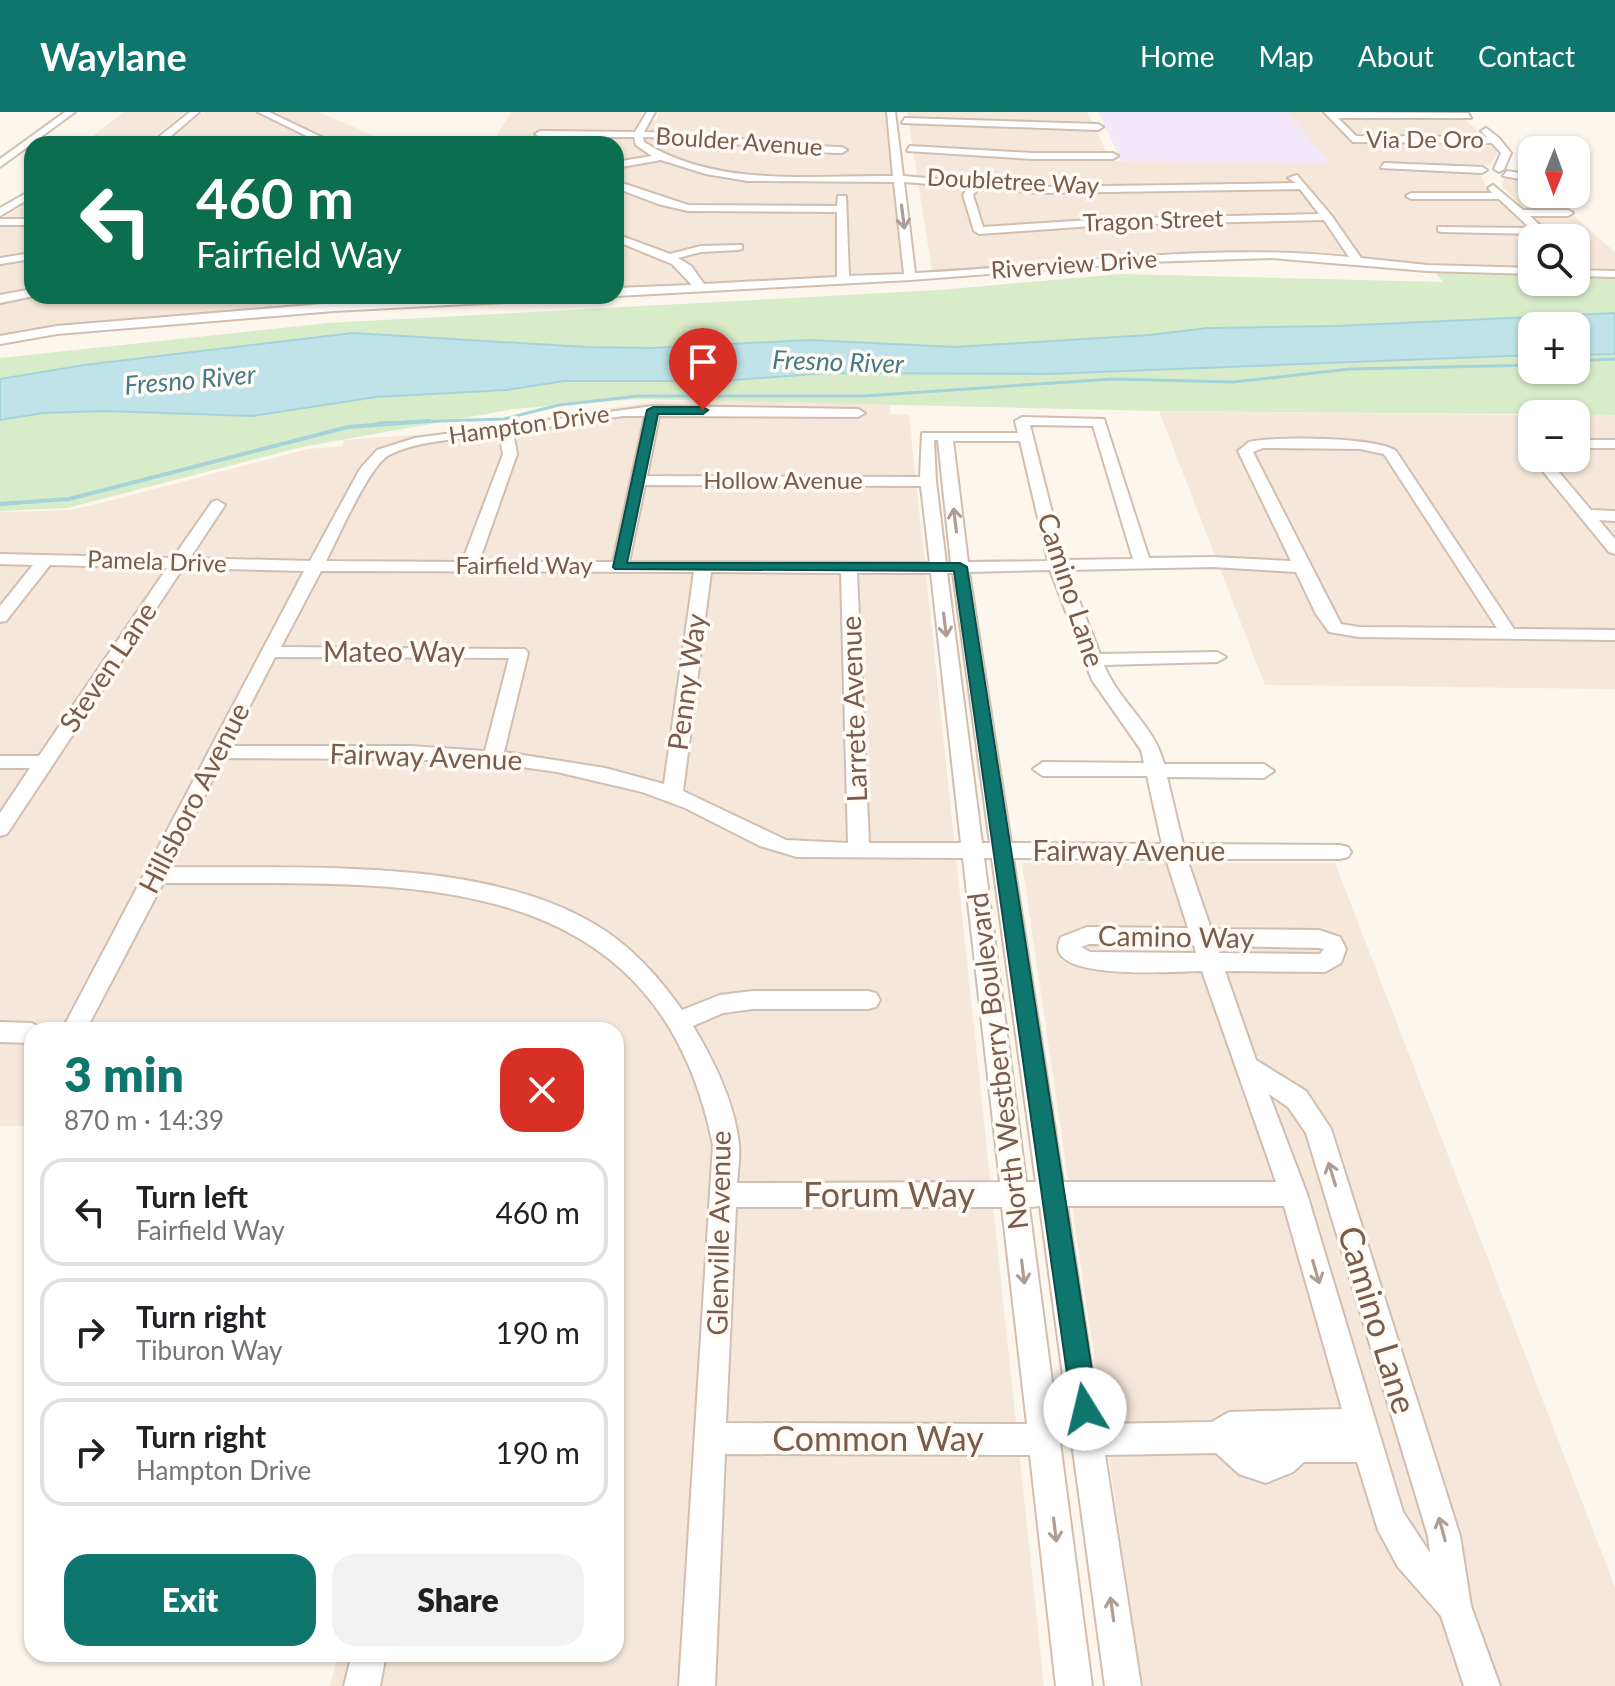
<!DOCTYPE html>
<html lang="en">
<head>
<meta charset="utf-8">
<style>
	body { margin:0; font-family:Lato,sans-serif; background:#f2f2f2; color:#202124; height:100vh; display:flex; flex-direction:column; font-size:30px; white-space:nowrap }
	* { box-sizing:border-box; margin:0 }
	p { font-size:26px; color:#757577 }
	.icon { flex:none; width:44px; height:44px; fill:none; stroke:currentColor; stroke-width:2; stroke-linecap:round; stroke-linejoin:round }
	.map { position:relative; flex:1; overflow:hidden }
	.drawer { position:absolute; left:24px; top:910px; width:600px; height:640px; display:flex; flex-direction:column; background:#fff; border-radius:24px; box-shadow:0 2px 6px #0004 }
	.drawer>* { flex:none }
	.guide { position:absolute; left:24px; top:24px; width:600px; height:168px; border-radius:24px; box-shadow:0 2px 6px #0004; background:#0b6e4f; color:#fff; overflow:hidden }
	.needle { width:52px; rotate:181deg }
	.controls { position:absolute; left:1518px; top:24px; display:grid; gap:16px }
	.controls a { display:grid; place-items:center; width:72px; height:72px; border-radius:16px; background:#fff; box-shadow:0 2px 6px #0004; font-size:40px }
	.pin { position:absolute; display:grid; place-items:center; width:68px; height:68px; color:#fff; margin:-82px -34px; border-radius:50% 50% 50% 0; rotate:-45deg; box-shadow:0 0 8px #0007 }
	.pin .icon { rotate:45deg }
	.me { position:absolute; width:88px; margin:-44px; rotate:351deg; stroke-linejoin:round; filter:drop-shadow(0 0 6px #0008) }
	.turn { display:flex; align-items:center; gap:28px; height:168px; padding:0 40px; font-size:36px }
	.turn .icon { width:104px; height:104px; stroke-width:2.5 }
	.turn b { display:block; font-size:56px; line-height:68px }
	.round { display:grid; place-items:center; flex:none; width:84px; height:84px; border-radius:24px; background:#f2f2f2 }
	.overview { display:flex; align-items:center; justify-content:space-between; height:136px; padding:0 40px }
	h1 { font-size:48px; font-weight:800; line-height:60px; color:#0f766e }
	.primary-button { display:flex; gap:16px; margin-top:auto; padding:16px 40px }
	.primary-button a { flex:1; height:92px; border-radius:24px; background:#0f766e; color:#fff; font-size:32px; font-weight:800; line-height:92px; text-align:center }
	.primary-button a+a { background:#f2f2f2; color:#202124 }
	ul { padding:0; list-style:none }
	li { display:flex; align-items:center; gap:24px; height:108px; margin:0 16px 12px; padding:0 24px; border:4px solid #e0e0e0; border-radius:24px }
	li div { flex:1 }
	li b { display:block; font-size:30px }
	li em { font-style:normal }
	header { display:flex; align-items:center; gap:48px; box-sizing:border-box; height:112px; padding:0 40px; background:#0f766e; color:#fff }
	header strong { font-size:38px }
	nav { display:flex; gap:44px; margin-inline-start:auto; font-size:28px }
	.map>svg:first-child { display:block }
	.residential { fill:#f5e8da }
	.education { fill:#f3e8fa }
	.green { fill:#d8ecc9; fill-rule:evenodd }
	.water { fill:#bfe3e8; stroke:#a5d3da; stroke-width:2 }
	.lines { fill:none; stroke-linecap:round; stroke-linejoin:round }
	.stream-far1 { stroke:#a5d3da; stroke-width:3 }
	.stream { stroke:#a5d3da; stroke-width:4 }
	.minor-casing { stroke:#d1beb0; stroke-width:4 }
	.minor { fill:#fff; fill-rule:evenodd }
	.oneway { stroke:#af9d94 }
	.route { fill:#0f766e; stroke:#0a4d48; stroke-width:2 }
	.labels { text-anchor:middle; stroke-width:7; stroke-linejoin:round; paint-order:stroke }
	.far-street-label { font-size:24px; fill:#7a5c4d; stroke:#fffaf3 }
	.far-water-label { font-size:26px; font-style:italic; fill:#437c86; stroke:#fffaf3 }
	.street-label { font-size:28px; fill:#7a5c4d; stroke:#fffaf3 }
	.near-street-label { font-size:34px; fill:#7a5c4d; stroke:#fffaf3 }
</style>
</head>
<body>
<header>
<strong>Waylane</strong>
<nav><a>Home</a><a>Map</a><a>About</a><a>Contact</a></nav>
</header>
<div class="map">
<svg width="1615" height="1574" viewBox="0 0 1615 1574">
	<rect width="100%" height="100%" fill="#fdf6ec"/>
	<path class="residential" d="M 124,0 L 185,0 L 146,32 L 82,32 Z
		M 203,0 L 319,0 L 393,32 L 164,32 L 176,29 L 180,25 L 176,22 Z
		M 511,0 L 642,0 L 640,10 L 657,8 L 659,0 L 889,0 L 903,162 L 616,178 L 616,32 L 492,32 Z
		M 907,0 L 1087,0 L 1111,49 L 1329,51 L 1287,0 L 1457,0 L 1496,36 L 1498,41 L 1490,53 L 1475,54 L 1473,58 L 1481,64 L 1489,80 L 1486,82 L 1498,89 L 1538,126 L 1532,126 L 1532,156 L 1420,152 L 1347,142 L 1285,139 L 1144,143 L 932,159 Z
		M 1507,65 L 1532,68 L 1532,82 L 1554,82 L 1567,98 L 1524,96 L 1503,75 L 1501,70 Z
		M 32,87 L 32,184 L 497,184 L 0,226 L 0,109 Z
		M 1538,104 L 1574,104 L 1615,140 L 1615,158 L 1589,155 L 1576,144 L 1576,126 L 1556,126 L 1535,106 Z
		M 659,289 L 889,290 L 891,302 L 909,303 L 1044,1574 L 330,1574 L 338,1542 L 616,1542 L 616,918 L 32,918 L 32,1014 L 0,1014 L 0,400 L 70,398 L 101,391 L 308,337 L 342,334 L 344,328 L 437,321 Z
		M 1159,299 L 1532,303 L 1532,346 L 1576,346 L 1576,303 L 1615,303 L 1615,577 L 1265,573 Z
		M 1022,751 L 1335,751 L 1615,1475 L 1615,1574 L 1142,1574 Z"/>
	<path class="education" d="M 1098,0 L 1287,0 L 1330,51 L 1122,50 Z"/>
	<path class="green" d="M 1435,160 L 1532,163 L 1532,170 L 1576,170 L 1576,164 L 1615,165 L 1615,303 L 1159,299 L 638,287 L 514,297 L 302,335 L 67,396 L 0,399 L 0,246 L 328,211 L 939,178 L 1121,162 L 1443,170 ZM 1532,214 L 1576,214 L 1576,258 L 1532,258 Z"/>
	<path class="water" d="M 1615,201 L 1615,242 L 1576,243 L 1576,214 L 1532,214 L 1532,243 L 1047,262 L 828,261 L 720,269 L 564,269 L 507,278 L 376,285 L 252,304 L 105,299 L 43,301 L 0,308 L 0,267 L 84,253 L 353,221 L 586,235 L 652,236 L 810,228 L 955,235 L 1149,223 L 1208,216 L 1336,214 Z"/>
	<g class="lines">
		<path class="stream-far1" d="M 1576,249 L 1615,247
			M 378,311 L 504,307 L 559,293 L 638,284 L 864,284 L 1112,267 L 1233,270 L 1350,257 L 1532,253"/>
		<path class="stream" d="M 0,392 L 69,387 L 348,315 L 429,309"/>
		<defs>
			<path id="minor" d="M 65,0 L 75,0 L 0,55 L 0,47 Z
				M 190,0 L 199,0 L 170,25 L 221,32 L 155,32 L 155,28 Z
				M 258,0 L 269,0 L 336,32 L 323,32 Z
				M 647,0 L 655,0 L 644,20 C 711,20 775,34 842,35 L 847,38 L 842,41 C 775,40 710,26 643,25 L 644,30 C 716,76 811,63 893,64 L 887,0 L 895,0 L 903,64 L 973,70 L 979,66 L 983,70 L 1041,75 L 1296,71 L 1288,66 L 1297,63 L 1331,103 L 1361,146 L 1427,153 L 1532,156 L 1532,162 L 1427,159 L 1271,146 L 1147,150 L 910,168 L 616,184 L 616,176 L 692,173 L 672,152 L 616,129 L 616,122 L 670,142 L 701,134 L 742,133 L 742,137 L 738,138 L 701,140 L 678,146 L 691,154 L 704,172 L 837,165 L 837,100 L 688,99 L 658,92 L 616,76 L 616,69 L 688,93 L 837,94 L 838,84 L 846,84 L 849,164 L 904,162 L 894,70 L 748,69 L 706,62 L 661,48 L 616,56 L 616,50 L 652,44 L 636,33 L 634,25 L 540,25 L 535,22 L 540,19 L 635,20 ZM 904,70 L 969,75 L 963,83 L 974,119 L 979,122 L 1106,113 L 1324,108 L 1349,145 C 1205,130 1059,154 915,161 ZM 979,76 L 1041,81 L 1300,77 L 1319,102 L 1106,107 L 983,115 L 973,83 Z
				M 1324,0 L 1468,1 L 1471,6 L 1338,6 L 1356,24 L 1487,25 L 1481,19 L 1486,16 L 1499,26 L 1511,41 L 1504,57 L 1499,60 L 1494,57 L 1501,41 L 1492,31 L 1353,30 Z
				M 905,6 L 1098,12 L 1103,15 L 1098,18 L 902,11 Z
				M 910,34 L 1032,41 L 1113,41 L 1118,44 L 1113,47 L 1032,47 L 907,39 Z
				M 1384,51 L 1482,55 L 1487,58 L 1482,61 L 1381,56 Z
				M 1507,59 L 1532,63 L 1532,69 L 1503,64 Z
				M 1493,73 L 1523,98 L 1568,98 L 1573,101 L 1568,104 L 1530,104 L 1548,121 L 1549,123 L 1545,126 L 1537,122 L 1442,120 L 1438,119 L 1438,115 L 1530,116 L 1499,87 L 1411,87 L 1406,84 L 1411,81 L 1492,81 L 1488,76 Z
				M 32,78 L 32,85 L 0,104 L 0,96 Z
				M 0,107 L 32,107 L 32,113 L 0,113 Z
				M 32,141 L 32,147 L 0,152 L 0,146 Z
				M 1576,158 L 1615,159 L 1615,165 L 1576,164 Z
				M 32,177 L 34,184 L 0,191 L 0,183 Z
				M 477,184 L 552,184 L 546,188 L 334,199 L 57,222 L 0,232 L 0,224 L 57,214 L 334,191 Z
				M 653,294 L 858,297 L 865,301 L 858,305 L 659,304 L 647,364 L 920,365 L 922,321 L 1018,321 L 1015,309 L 1022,305 L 1104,307 L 1149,446 L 1213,445 L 1291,449 L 1238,339 L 1249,330 C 1274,324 1378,325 1396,339 L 1514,517 L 1615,518 L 1615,528 L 1359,525 L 1329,520 L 1316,502 L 1296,460 L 1213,455 L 1067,458 L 1100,542 L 1217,540 L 1226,545 L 1217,550 L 1104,553 C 1118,589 1155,614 1164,652 L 1264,652 L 1274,659 L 1264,666 L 1167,665 L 1183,732 L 1340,733 L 1348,735 L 1351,740 L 1348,745 L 1340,747 L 1187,747 L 1211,817 L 1319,818 L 1340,825 L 1346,837 L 1341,851 L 1325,860 L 1225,859 L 1256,948 L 1306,979 L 1331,1017 L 1460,1424 L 1471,1494 L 1500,1574 L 1464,1574 L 1441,1504 L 1398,1455 L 1378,1418 L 1357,1350 L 1304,1350 L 1293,1360 L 1266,1371 L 1239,1362 L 1216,1341 L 1105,1343 L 1141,1574 L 1105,1574 L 1040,1094 L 1029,1095 L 1092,1574 L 1056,1574 L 1030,1343 L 725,1342 L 715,1574 L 679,1574 L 713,1033 C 654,743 393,773 163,771 L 86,918 L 62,918 L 304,459 L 183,456 L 7,722 L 0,724 L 0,701 L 30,656 L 0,656 L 0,644 L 39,644 L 167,456 L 50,453 L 6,509 L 0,510 L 0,494 L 33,453 L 0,452 L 0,442 L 173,446 L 212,390 L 217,388 L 225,393 L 190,446 L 310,449 L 360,357 L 377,338 L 415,326 ZM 623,304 L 645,304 L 613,450 L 479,450 L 517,342 L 513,320 ZM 1030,313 L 1093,314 L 1133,447 L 1064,448 ZM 499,322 L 503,342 L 462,450 L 326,449 C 338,426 369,354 389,343 C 421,327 464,327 499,322 ZM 934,328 L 938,328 L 951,451 L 946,451 L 936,370 ZM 953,329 L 1020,329 L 1048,449 L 968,450 ZM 1263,336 L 1360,337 L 1384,342 L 1497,516 L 1359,515 L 1341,512 L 1253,340 ZM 645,373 L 921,374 L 930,451 L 629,450 ZM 1050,458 L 1092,568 L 1141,638 L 1144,651 L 1043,650 L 1033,657 L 1043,664 L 1147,664 L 1162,732 L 1011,731 L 969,460 ZM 321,459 L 694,460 L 664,672 L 605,656 L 504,640 L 528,541 L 525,537 L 281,535 ZM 711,460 L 841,461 L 848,731 L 786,728 L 683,679 ZM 857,461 L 931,461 L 961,731 L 869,731 ZM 947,461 L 953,461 L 990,731 L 982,731 ZM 275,545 L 509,546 L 485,639 L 411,634 L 229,634 ZM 223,646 L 411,647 L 508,653 L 557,660 L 642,680 L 685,696 L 760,734 L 797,745 L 963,746 L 1000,1070 L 737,1071 C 738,1059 740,1045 739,1033 C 735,991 714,949 693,914 L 723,901 L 753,897 L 868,897 L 876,895 L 880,888 L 876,881 L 868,879 L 753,879 L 720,883 L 682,898 C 659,865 631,834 596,813 C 482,744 300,757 170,755 ZM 984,746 L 992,746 L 1036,1070 L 1026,1070 ZM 1013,746 L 1166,747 L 1188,816 L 1087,815 L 1061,825 C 1036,871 1180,859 1202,859 L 1276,1070 L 1063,1070 ZM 1089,832 L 1194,833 L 1196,841 L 1090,840 L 1081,835 ZM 1217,834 L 1319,836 L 1324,837 L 1320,842 L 1219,841 ZM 1269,982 L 1288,995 L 1306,1021 L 1428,1424 L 1430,1441 L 1403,1400 L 1307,1082 ZM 1067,1094 L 1284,1094 L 1342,1297 L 1229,1300 L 1212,1310 L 1100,1312 ZM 736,1095 L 1002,1095 L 1027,1312 L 726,1311 Z
				M 1576,328 L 1615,328 L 1615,336 L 1576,336 Z
				M 1532,346 L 1547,346 L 1591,398 L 1615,399 L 1615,409 L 1599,408 L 1615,427 L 1615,442 L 1609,440 Z
				M 0,910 L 32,911 L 43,918 L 32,918 L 32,931 L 0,930 Z
				M 352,1542 L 386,1542 L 380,1574 L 344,1574 Z"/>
		</defs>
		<use href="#minor" class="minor-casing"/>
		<use href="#minor" class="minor"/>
	</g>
	<defs><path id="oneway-shaft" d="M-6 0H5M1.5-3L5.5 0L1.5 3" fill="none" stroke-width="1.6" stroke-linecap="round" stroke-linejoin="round" transform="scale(2)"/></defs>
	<g class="oneway">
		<use href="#oneway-shaft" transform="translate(903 105) rotate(83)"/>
		<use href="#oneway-shaft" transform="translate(955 408) rotate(-97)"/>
		<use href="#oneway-shaft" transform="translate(945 513) rotate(83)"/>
		<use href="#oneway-shaft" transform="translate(1332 1062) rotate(-107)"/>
		<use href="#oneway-shaft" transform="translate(1023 1160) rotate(83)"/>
		<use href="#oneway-shaft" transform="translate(1316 1160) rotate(74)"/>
		<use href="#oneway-shaft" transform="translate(1442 1417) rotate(-105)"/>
		<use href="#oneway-shaft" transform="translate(1055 1418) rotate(83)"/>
		<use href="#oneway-shaft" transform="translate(1112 1497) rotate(-98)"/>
	</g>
	<path class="route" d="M 653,295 L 703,295 L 708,298 L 703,302 L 658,302 L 627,451 L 960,451 L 967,455 L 1098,1297 L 1094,1306 L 1085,1309 L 1076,1306 L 1072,1297 L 954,459 L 615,457 L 613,455 L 647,298 Z"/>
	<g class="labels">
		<g class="far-street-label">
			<text x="1425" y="36">Via De Oro</text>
			<text transform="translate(739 30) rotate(4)" y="8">Boulder Avenue</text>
			<text transform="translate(1013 70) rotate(3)" y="8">Doubletree Way</text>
			<text transform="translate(1153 109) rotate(-2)" y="8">Tragon Street</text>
			<text transform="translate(1074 153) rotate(-4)" y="8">Riverview Drive</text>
			<text transform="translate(529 313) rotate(-8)" y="8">Hampton Drive</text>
			<text x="783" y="377">Hollow Avenue</text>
			<text transform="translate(157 450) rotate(2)" y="8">Pamela Drive</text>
			<text x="524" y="462">Fairfield Way</text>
		</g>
		<g class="far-water-label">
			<text transform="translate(838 250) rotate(2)" y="9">Fresno River</text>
			<text transform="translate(190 268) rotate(-5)" y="9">Fresno River</text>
		</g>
		<g class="street-label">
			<text transform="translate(1071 478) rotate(72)" y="10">Camino Lane</text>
			<text x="394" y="550">Mateo Way</text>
			<text transform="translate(108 555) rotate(-56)" y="10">Steven Lane</text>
			<text transform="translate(687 570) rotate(-82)" y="10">Penny Way</text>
			<text transform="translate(854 597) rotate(-92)" y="10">Larrete Avenue</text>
			<text transform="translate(426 645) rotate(2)" y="10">Fairway Avenue</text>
			<text transform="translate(194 686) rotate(-63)" y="10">Hillsboro Avenue</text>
			<text x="1129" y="749">Fairway Avenue</text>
			<text transform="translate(1176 825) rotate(1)" y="10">Camino Way</text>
			<text transform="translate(998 949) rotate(-97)" y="10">North Westberry Boulevard</text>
			<text transform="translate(719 1121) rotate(-89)" y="10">Glenville Avenue</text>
		</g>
		<g class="near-street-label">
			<text x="889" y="1095">Forum Way</text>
			<text transform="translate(1377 1208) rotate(73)" y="12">Camino Lane</text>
			<text x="878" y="1339">Common Way</text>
		</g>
	</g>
</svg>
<div class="controls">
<a><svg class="needle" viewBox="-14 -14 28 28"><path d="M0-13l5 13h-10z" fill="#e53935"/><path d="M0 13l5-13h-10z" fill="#757577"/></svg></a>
<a><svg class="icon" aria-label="search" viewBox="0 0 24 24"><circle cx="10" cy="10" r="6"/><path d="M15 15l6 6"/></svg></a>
<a>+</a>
<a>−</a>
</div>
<div class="pin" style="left:703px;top:298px;background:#d93025"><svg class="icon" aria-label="arrive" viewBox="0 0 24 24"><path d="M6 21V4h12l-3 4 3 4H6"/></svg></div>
<svg class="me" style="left:1085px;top:1297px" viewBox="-20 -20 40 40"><circle r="19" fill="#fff"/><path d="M0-13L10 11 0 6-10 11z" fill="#0f766e"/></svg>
<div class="guide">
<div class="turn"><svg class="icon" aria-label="left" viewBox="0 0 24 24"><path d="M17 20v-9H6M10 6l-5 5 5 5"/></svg><div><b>460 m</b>Fairfield Way</div></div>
</div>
<section class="drawer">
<div class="overview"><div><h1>3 min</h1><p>870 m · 14:39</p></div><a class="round" style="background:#d93025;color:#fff"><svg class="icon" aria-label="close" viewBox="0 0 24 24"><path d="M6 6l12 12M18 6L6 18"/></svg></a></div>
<ul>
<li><svg class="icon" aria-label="left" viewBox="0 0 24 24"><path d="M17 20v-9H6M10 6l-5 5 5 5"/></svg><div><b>Turn left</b><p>Fairfield Way</p></div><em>460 m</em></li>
<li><svg class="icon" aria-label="right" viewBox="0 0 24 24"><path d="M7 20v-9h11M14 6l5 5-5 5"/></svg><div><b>Turn right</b><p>Tiburon Way</p></div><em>190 m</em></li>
<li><svg class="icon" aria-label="right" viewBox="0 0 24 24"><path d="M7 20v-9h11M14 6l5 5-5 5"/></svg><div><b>Turn right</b><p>Hampton Drive</p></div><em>190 m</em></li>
</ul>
<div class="primary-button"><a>Exit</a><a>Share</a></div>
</section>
</div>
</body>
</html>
